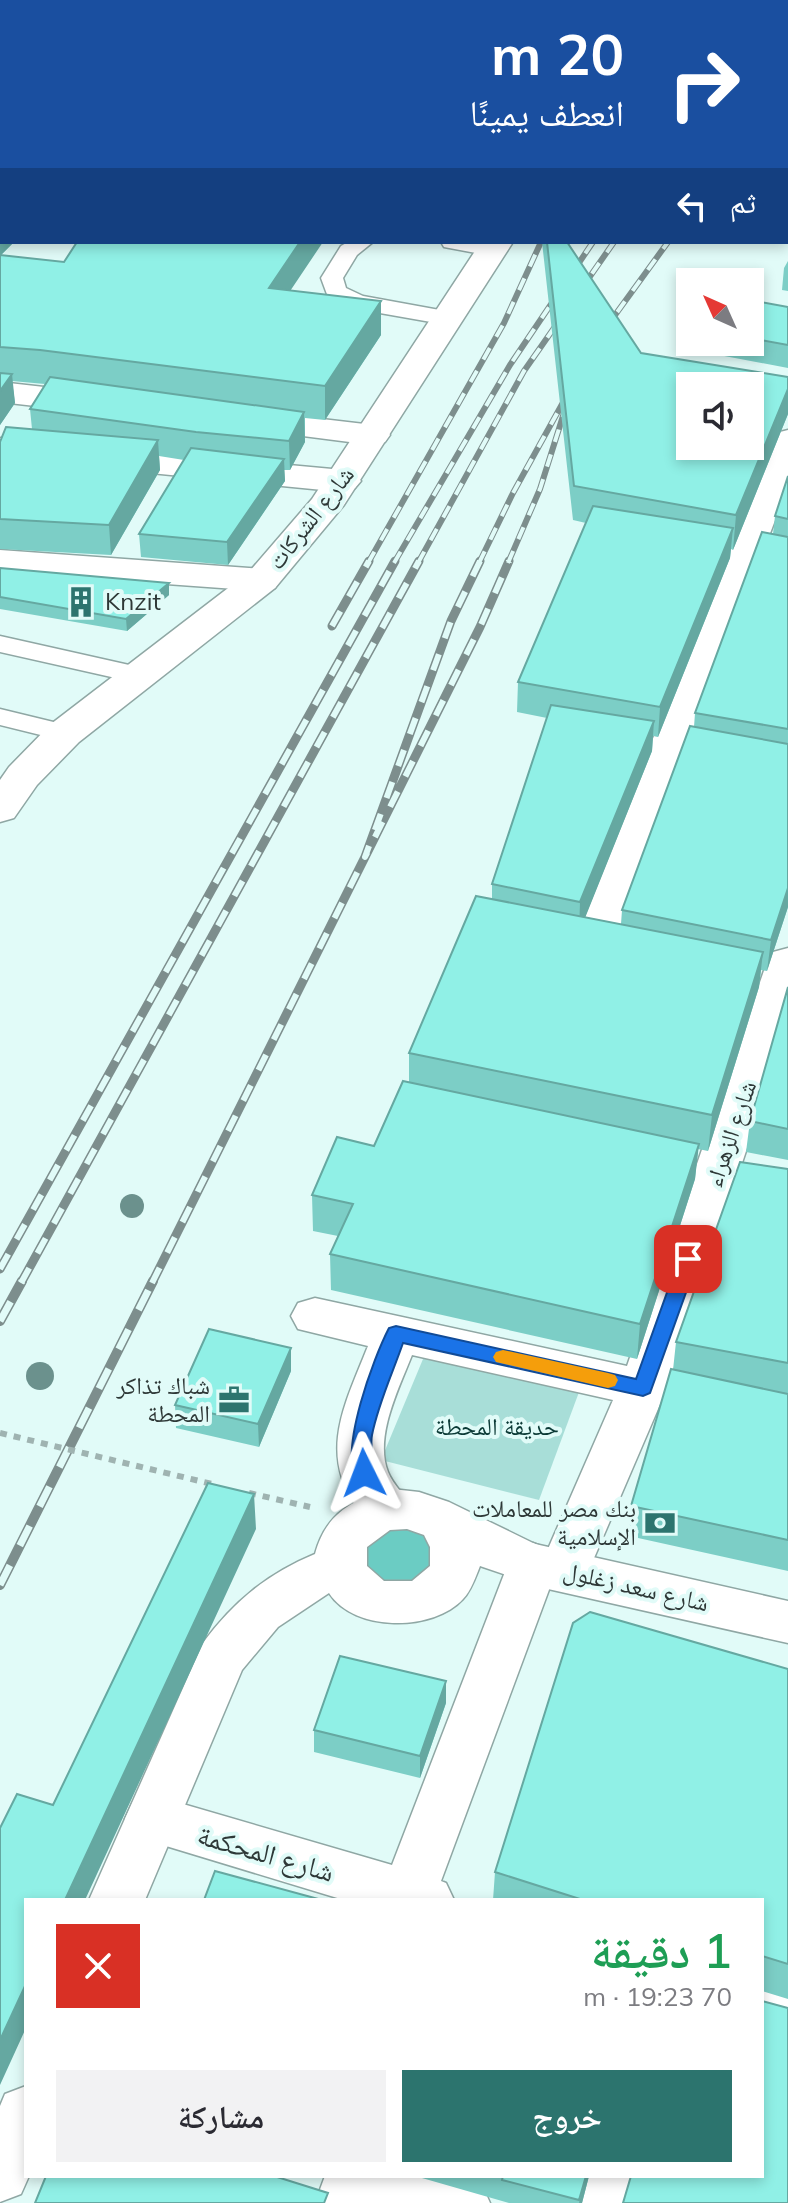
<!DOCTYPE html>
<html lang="ar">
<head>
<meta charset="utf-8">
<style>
	body { margin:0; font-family:Mulish,"Noto Naskh Arabic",sans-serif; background:#f2f2f3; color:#2b2b33; direction:rtl; height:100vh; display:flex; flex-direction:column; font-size:30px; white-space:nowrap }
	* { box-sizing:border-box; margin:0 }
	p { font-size:26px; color:#7c7c81 }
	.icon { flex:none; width:44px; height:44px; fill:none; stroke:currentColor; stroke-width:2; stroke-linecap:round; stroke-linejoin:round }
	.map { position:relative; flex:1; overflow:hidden; direction:ltr }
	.side { position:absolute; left:24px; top:1898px; width:740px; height:280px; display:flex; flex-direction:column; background:#fff; border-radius:0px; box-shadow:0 4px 12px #0003; direction:rtl }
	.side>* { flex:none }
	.hud { position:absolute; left:0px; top:0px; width:788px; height:244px; box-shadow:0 4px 12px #0003; direction:rtl; background:#1a4fa0; color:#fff; overflow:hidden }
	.needle { width:52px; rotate:315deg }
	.controls { position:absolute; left:676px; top:268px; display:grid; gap:16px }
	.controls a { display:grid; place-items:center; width:88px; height:88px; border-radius:0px; background:#fff; box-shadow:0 4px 12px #0003; font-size:40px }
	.pin { position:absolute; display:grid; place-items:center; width:68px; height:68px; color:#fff; margin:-34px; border-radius:16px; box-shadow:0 4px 12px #0006 }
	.me { position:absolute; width:88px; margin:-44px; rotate:357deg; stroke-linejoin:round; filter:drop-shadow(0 0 6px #0008) }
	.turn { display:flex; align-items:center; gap:28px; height:168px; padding:0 32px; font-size:36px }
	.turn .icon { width:104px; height:104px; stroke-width:2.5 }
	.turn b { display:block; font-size:56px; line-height:68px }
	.then { display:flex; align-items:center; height:76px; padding:0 32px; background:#0003; gap:16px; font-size:30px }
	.round { display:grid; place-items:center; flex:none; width:84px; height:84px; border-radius:0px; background:#f2f2f3 }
	.summary { display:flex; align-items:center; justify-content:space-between; height:136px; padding:0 32px }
	h1 { font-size:48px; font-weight:600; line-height:60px; color:#1e9e55 }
	.button { display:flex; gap:16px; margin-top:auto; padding:16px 32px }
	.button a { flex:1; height:92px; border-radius:0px; background:#2c746e; color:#fff; font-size:32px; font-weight:600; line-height:92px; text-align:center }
	.button a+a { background:#f2f2f3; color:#2b2b33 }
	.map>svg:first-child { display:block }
	.green { fill:#a8ded8 }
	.water { fill:#6bccc3 }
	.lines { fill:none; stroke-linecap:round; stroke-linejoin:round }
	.service-casing { stroke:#8fa7a4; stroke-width:3 }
	.minor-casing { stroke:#8fa7a4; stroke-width:3 }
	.tertiary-casing { stroke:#8fa7a4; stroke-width:3 }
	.secondary-casing { stroke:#8fa7a4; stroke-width:3 }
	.path { stroke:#9fb3b1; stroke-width:6; stroke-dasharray:7 7; stroke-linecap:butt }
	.service { fill:#fff; fill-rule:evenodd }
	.minor { fill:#fff; fill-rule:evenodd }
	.tertiary { fill:#fff; fill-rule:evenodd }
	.secondary { fill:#fff; fill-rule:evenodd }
	.rail-far2-casing { stroke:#7d8e8d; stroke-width:6 }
	.rail-far1-casing { stroke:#7d8e8d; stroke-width:9 }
	.rail-casing { stroke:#7d8e8d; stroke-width:10 }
	.rail-far2 { stroke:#e1fbf8; stroke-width:4; stroke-dasharray:13; stroke-linecap:butt }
	.rail-far1 { stroke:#e1fbf8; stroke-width:6; stroke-dasharray:17; stroke-linecap:butt }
	.rail { stroke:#e1fbf8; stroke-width:7; stroke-dasharray:22; stroke-linecap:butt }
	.path-bridge { stroke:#9fb3b1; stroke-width:6; stroke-dasharray:7 7; stroke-linecap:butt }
	.tree { fill:#6b918d }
	.wall { fill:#7ccec6 }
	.shaded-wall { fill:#65a8a1 }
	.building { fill:#90f0e6; stroke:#65a8a1; stroke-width:2; fill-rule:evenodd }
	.route { fill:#1a73e8; stroke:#114b97; stroke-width:2 }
	.slow { fill:#f59e0b }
	.labels { text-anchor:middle; stroke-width:8; stroke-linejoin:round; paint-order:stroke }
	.street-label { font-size:24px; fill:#2e3837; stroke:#e1fbf8 }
	.poi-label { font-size:24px; fill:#2e3837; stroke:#e1fbf8; text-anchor:end }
	.park-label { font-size:24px; fill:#0b3a36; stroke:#e1fbf8 }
	.near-street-label { font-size:28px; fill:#2e3837; stroke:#e1fbf8 }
</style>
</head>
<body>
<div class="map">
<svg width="788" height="2203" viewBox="0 0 788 2203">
	<rect width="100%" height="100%" fill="#e1fbf8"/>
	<path class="green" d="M 428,1347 L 582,1384 L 539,1500 L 381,1460 Z"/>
	<path class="water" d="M 424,1519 L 438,1582 L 376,1591 L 351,1544 L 362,1528 Z"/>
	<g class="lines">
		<defs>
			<path id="service" d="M 348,242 L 373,242 L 357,255 L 343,278 L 346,288 L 363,296 L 456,313 L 459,318 L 456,323 L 448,325 L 357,309 L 328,297 L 321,278 L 341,246 Z
				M 441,242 L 500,244 L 503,249 L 492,256 L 444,247 Z
				M 0,636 L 147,669 L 151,675 L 147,681 L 138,683 L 0,652 Z
				M 0,709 L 74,727 L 78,733 L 74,739 L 65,741 L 0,725 Z"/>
			<path id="minor" d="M 0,382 L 97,393 L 109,396 L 114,403 L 109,410 L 97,413 L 0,402 Z
				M 245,410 L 373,425 L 385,428 L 390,435 L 385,442 L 373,445 L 233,427 L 228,420 L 233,413 Z
				M 788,430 L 788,486 L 619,931 L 613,941 L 598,945 L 583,941 L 577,931 L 771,440 L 776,433 Z
				M 0,438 L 343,470 L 355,474 L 361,481 L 355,488 L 343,492 L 0,458 Z
				M 0,550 L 262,569 L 275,572 L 280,580 L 275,588 L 262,591 L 0,572 Z
				M 788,948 L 788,1025 L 667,1388 L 582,1586 L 564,1592 L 550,1587 L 441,1881 L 446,1883 L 454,1900 L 344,1900 L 133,1836 L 125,1819 L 133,1802 L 152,1795 L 392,1865 L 508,1564 L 515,1549 L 533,1543 L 548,1549 L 613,1400 L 412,1355 C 399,1388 374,1437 388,1472 C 393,1485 406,1496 413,1509 L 406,1523 C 383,1531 373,1529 358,1509 C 317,1453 346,1402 368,1346 L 298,1329 L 291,1316 L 298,1303 L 315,1298 L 627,1366 L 767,962 L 773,952 Z
				M 762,1973 L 788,1981 L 788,2033 L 762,2025 Z
				M 325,2176 L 464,2176 L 481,2183 L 490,2203 L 315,2203 Z
				M 571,2176 L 631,2176 L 624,2203 L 564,2203 Z"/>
			<path id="tertiary" d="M 392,1489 L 419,1492 L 449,1502 L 535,1544 L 788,1601 L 788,1643 L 548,1589 L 480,1566 C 476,1576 471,1591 463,1599 C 433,1632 354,1632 329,1593 L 278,1627 L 242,1670 L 145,1900 L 89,1900 L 203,1643 C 233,1602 267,1574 315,1554 C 326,1513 353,1499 392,1489 ZM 407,1529 L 424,1535 L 430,1547 L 430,1566 L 412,1581 L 384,1581 L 367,1566 L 367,1547 L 390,1530 Z
				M 26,2086 L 26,2176 L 29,2176 L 21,2194 L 0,2202 L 0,2106 L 5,2094 Z"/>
			<path id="secondary" d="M 481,242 L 513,242 L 344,505 L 275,588 L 79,742 L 37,785 L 14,818 L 0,822 L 0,780 L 9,767 L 51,724 L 249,572 L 312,499 Z"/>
		</defs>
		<use href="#service" class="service-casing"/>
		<use href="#minor" class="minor-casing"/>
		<use href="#tertiary" class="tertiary-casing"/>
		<use href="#secondary" class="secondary-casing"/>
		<path class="path" d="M 249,1493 L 310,1507"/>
		<use href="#service" class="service"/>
		<use href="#minor" class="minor"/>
		<use href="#tertiary" class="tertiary"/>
		<use href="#secondary" class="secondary"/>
		<defs>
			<path id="rail-far2" d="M 602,333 L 668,242
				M 368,563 L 504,323 L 541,242
				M 394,563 L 510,365 L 593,242
				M 418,563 L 524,371 L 614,242
				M 479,563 L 513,493 L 571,388
				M 508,563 L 540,489 L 569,397"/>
			<path id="rail-far1" d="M 480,561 L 451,621 L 365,857 L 480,627 L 509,561
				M 332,626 L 369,561
				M 0,1269 L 395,561
				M 21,1283 L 419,561
				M 152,1283 L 365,857"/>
			<path id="rail" d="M 0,1321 L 22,1281
				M 0,1585 L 153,1281"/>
		</defs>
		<use href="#rail-far2" class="rail-far2-casing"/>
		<use href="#rail-far1" class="rail-far1-casing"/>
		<use href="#rail" class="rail-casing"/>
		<use href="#rail-far2" class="rail-far2"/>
		<use href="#rail-far1" class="rail-far1"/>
		<use href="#rail" class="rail"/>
		<path class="path-bridge" d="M 0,1433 L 212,1484"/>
	</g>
	<g class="tree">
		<circle cx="132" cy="1206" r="12"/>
		<circle cx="40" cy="1376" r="14"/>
	</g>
	<path class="wall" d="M 0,0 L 2,2 L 2,130 L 0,132 Z
		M 274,0 L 635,0 L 634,2 L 272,2 Z
		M 0,140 L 2,242 L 14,242 L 1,255 L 291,290 L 381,335 L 325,420 L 305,418 L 305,442 L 290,470 L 284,470 L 285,481 L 228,565 L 141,557 L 139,534 L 184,460 L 159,456 L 160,470 L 111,555 L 0,549 L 0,442 L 32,429 L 30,409 L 45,384 L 12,381 L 15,403 L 0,425 Z
		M 788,189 L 788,232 L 786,232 L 786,192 Z
		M 542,242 L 567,242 L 641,353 L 788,377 L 788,414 L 733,550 L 731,549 L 730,558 L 658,737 L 653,736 L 652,751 L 585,917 L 621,924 L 622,910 L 694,727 L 695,713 L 773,534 L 775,516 L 788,476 L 788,907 L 767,971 L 761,970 L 759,987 L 708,1151 L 698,1149 L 695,1179 L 637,1359 L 331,1290 L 330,1254 L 338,1236 L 313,1231 L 312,1195 L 374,1146 L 409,1082 L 409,1053 L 492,899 L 492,884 L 547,718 L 517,712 L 518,682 L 586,523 L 573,520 Z
		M 788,261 L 788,291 L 782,290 L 784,268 Z
		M 750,300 L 788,307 L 788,368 L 719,355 L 720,342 L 750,342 Z
		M 0,568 L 169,583 L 169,595 L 127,631 L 0,609 Z
		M 788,987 L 788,1160 L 746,1152 L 750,1121 Z
		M 788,1169 L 788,1571 L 629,1536 L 631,1506 L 673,1370 L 676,1342 Z
		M 291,1371 L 259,1447 L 176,1428 L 175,1405 Z
		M 788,1669 L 788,1999 L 762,1991 L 762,1900 L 493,1900 L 495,1872 Z
		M 446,1703 L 420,1778 L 314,1752 L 314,1730 Z
		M 415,2176 L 589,2176 L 582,2203 L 509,2203 Z"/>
	<path class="shaded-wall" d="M 239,0 L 269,0 L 269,2 L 236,2 Z
		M 585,0 L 605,0 L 605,2 L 584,2 Z
		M 774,0 L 788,0 L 788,17 L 786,18 L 786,2 L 771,2 Z
		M 2,100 L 2,130 L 0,132 L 0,102 Z
		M 2,218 L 2,242 L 14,242 L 0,256 L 0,220 Z
		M 300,242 L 323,242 L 270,321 L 269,288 Z
		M 381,301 L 381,335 L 325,420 L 325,386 Z
		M 12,374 L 15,403 L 0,425 L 0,391 Z
		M 788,389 L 788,414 L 733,550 L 736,515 Z
		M 304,412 L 305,442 L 290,470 L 289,441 Z
		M 158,440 L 160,470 L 111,555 L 109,525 Z
		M 284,459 L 285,481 L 228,565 L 227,542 Z
		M 733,528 L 730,558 L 658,737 L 660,707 Z
		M 169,583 L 169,595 L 127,631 L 126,619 Z
		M 654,721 L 652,751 L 579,933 L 580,902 Z
		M 788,888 L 788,907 L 767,971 L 771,940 Z
		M 763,952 L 759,987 L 708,1151 L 712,1115 Z
		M 699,1144 L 695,1179 L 637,1359 L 640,1324 Z
		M 291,1348 L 291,1371 L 259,1447 L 258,1424 Z
		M 254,1494 L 256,1529 L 85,1900 L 65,1900 Z
		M 446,1681 L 446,1703 L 420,1778 L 420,1756 Z
		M 26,1984 L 26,2028 L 0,2085 L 0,2040 Z
		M 586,2176 L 589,2176 L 582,2203 L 579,2203 Z"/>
	<path class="building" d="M 6,0 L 239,0 L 236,2 L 4,2 Z
		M 274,0 L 396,0 L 394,2 L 272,2 Z
		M 534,0 L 585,0 L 584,2 L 547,2 Z
		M 697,0 L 774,0 L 771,2 L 695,2 Z
		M 2,4 L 2,41 L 0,40 L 0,5 Z
		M 0,67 L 2,68 L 2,100 L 0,102 Z
		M 2,138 L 2,218 L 0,220 L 0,140 Z
		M 788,189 L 788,210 L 786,210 L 786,192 Z
		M 77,242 L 300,242 L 269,288 L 381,301 L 325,386 L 40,350 L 0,347 L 0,255 L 64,262 Z
		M 547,242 L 567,242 L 641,353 L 788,377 L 788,389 L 736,515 L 574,486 ZM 690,386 L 750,386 L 750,446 L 690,446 Z
		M 750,300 L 788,307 L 788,345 L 750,338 Z
		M 0,373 L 12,374 L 0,391 Z
		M 50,377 L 304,412 L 289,441 L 196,432 L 30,409 Z
		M 6,427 L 158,440 L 109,525 L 0,519 L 0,442 Z
		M 191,448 L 284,459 L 227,542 L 139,534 Z
		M 788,476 L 788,519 L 775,516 Z
		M 593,506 L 733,528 L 660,707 L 518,682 Z
		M 762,532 L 788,537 L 788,729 L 695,713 Z
		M 0,568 L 169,583 L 126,619 L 0,597 Z
		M 551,705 L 654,721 L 580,902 L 492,884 Z
		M 690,726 L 788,744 L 788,888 L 771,940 L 622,910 Z
		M 476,896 L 763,952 L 712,1115 L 409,1053 Z
		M 788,987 L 788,1129 L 750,1121 Z
		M 403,1081 L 699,1144 L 640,1324 L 330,1254 L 353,1204 L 312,1195 L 337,1137 L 374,1146 Z
		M 740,1162 L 788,1169 L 788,1363 L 676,1342 Z
		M 209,1329 L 291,1348 L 258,1424 L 175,1405 Z
		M 671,1369 L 788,1394 L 788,1540 L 631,1506 Z
		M 208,1483 L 254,1494 L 65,1900 L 26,1900 L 26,1984 L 0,2040 L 0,1828 L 17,1794 L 53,1805 Z
		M 590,1612 L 788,1669 L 788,1964 L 762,1956 L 762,1900 L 583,1900 L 495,1872 L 573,1623 Z
		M 340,1656 L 446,1681 L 420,1756 L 314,1730 Z
		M 215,1871 L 322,1900 L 204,1900 Z
		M 762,2001 L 788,2008 L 788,2203 L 623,2203 L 631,2176 L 762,2176 Z
		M 46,2176 L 274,2176 L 328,2193 L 324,2203 L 35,2203 Z
		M 503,2176 L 586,2176 L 579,2200 L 502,2180 Z"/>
	<path class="route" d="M 688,1252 L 698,1259 L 650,1393 L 643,1396 L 403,1343 C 393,1372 378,1404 372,1435 C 369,1449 377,1467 371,1479 L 356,1479 C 340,1448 373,1359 389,1328 L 396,1326 L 636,1379 L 679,1259 Z"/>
	<path class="slow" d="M 503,1350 L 608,1373 L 615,1375 L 618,1380 L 615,1386 L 608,1388 L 496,1362 L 493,1357 L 496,1352 Z"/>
	<defs>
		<symbol id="building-bare" viewBox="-9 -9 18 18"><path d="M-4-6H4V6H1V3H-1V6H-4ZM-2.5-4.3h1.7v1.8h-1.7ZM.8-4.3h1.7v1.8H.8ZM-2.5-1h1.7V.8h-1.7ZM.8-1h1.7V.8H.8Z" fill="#2c746e" stroke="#e1fbf8" stroke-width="2.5" paint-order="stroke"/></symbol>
		<symbol id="office-bare" viewBox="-9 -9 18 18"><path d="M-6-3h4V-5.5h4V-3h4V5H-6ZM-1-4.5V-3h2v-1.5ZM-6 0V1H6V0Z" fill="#2c746e" stroke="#e1fbf8" stroke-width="2.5" paint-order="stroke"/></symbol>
		<symbol id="bank-bare" viewBox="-9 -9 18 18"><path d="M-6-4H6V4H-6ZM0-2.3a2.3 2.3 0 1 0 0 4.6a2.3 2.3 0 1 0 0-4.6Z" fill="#2c746e" stroke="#e1fbf8" stroke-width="2.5" paint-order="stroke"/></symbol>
	</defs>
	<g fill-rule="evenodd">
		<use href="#building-bare" x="59" y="580" width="44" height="44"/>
		<use href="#office-bare" x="212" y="1378" width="44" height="44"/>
		<use href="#bank-bare" x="638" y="1501" width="44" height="44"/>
	</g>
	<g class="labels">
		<g class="street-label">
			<text transform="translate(311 518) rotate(-52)" y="8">شارع الشركات</text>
			<text transform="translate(731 1134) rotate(-71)" y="8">شارع الزهراء</text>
			<text transform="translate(636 1587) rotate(13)" y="8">شارع سعد زغلول</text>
		</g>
		<g class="poi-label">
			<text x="105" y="610" text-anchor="start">Knzit</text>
			<text x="210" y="1394">شباك تذاكر<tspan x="210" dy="28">المحطة</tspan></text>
			<text x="636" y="1517">بنك مصر للمعاملات<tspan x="636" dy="28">الإسلامية</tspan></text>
		</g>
		<g class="park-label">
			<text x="497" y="1435">حديقة المحطة</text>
		</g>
		<g class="near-street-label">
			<text transform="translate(266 1853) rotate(16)" y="10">شارع المحكمة</text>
		</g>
	</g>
</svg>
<div class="controls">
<a><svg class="needle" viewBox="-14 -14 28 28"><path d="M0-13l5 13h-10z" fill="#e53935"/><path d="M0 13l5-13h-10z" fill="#7c7c81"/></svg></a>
<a><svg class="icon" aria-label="sound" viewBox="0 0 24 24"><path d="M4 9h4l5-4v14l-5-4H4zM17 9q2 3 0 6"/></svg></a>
</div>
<div class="pin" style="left:688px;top:1259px;background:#d93025"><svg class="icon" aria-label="arrive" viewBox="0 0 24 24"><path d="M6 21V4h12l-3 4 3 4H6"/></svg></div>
<svg class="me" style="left:364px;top:1473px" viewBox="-20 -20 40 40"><path d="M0-17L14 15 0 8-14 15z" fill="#1a73e8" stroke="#fff" stroke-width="4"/></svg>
<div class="hud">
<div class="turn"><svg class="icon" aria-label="right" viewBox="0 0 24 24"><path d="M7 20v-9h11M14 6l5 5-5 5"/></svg><div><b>20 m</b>انعطف يمينًا</div></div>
<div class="then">ثم<svg class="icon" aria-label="left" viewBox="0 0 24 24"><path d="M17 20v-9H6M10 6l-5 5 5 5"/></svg></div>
</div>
<section class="side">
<div class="summary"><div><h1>1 دقيقة</h1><p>70 m · 19:23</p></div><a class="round" style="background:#d93025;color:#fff"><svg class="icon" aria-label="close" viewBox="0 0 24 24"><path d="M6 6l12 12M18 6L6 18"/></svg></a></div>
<div class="button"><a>خروج</a><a>مشاركة</a></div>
</section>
</div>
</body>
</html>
